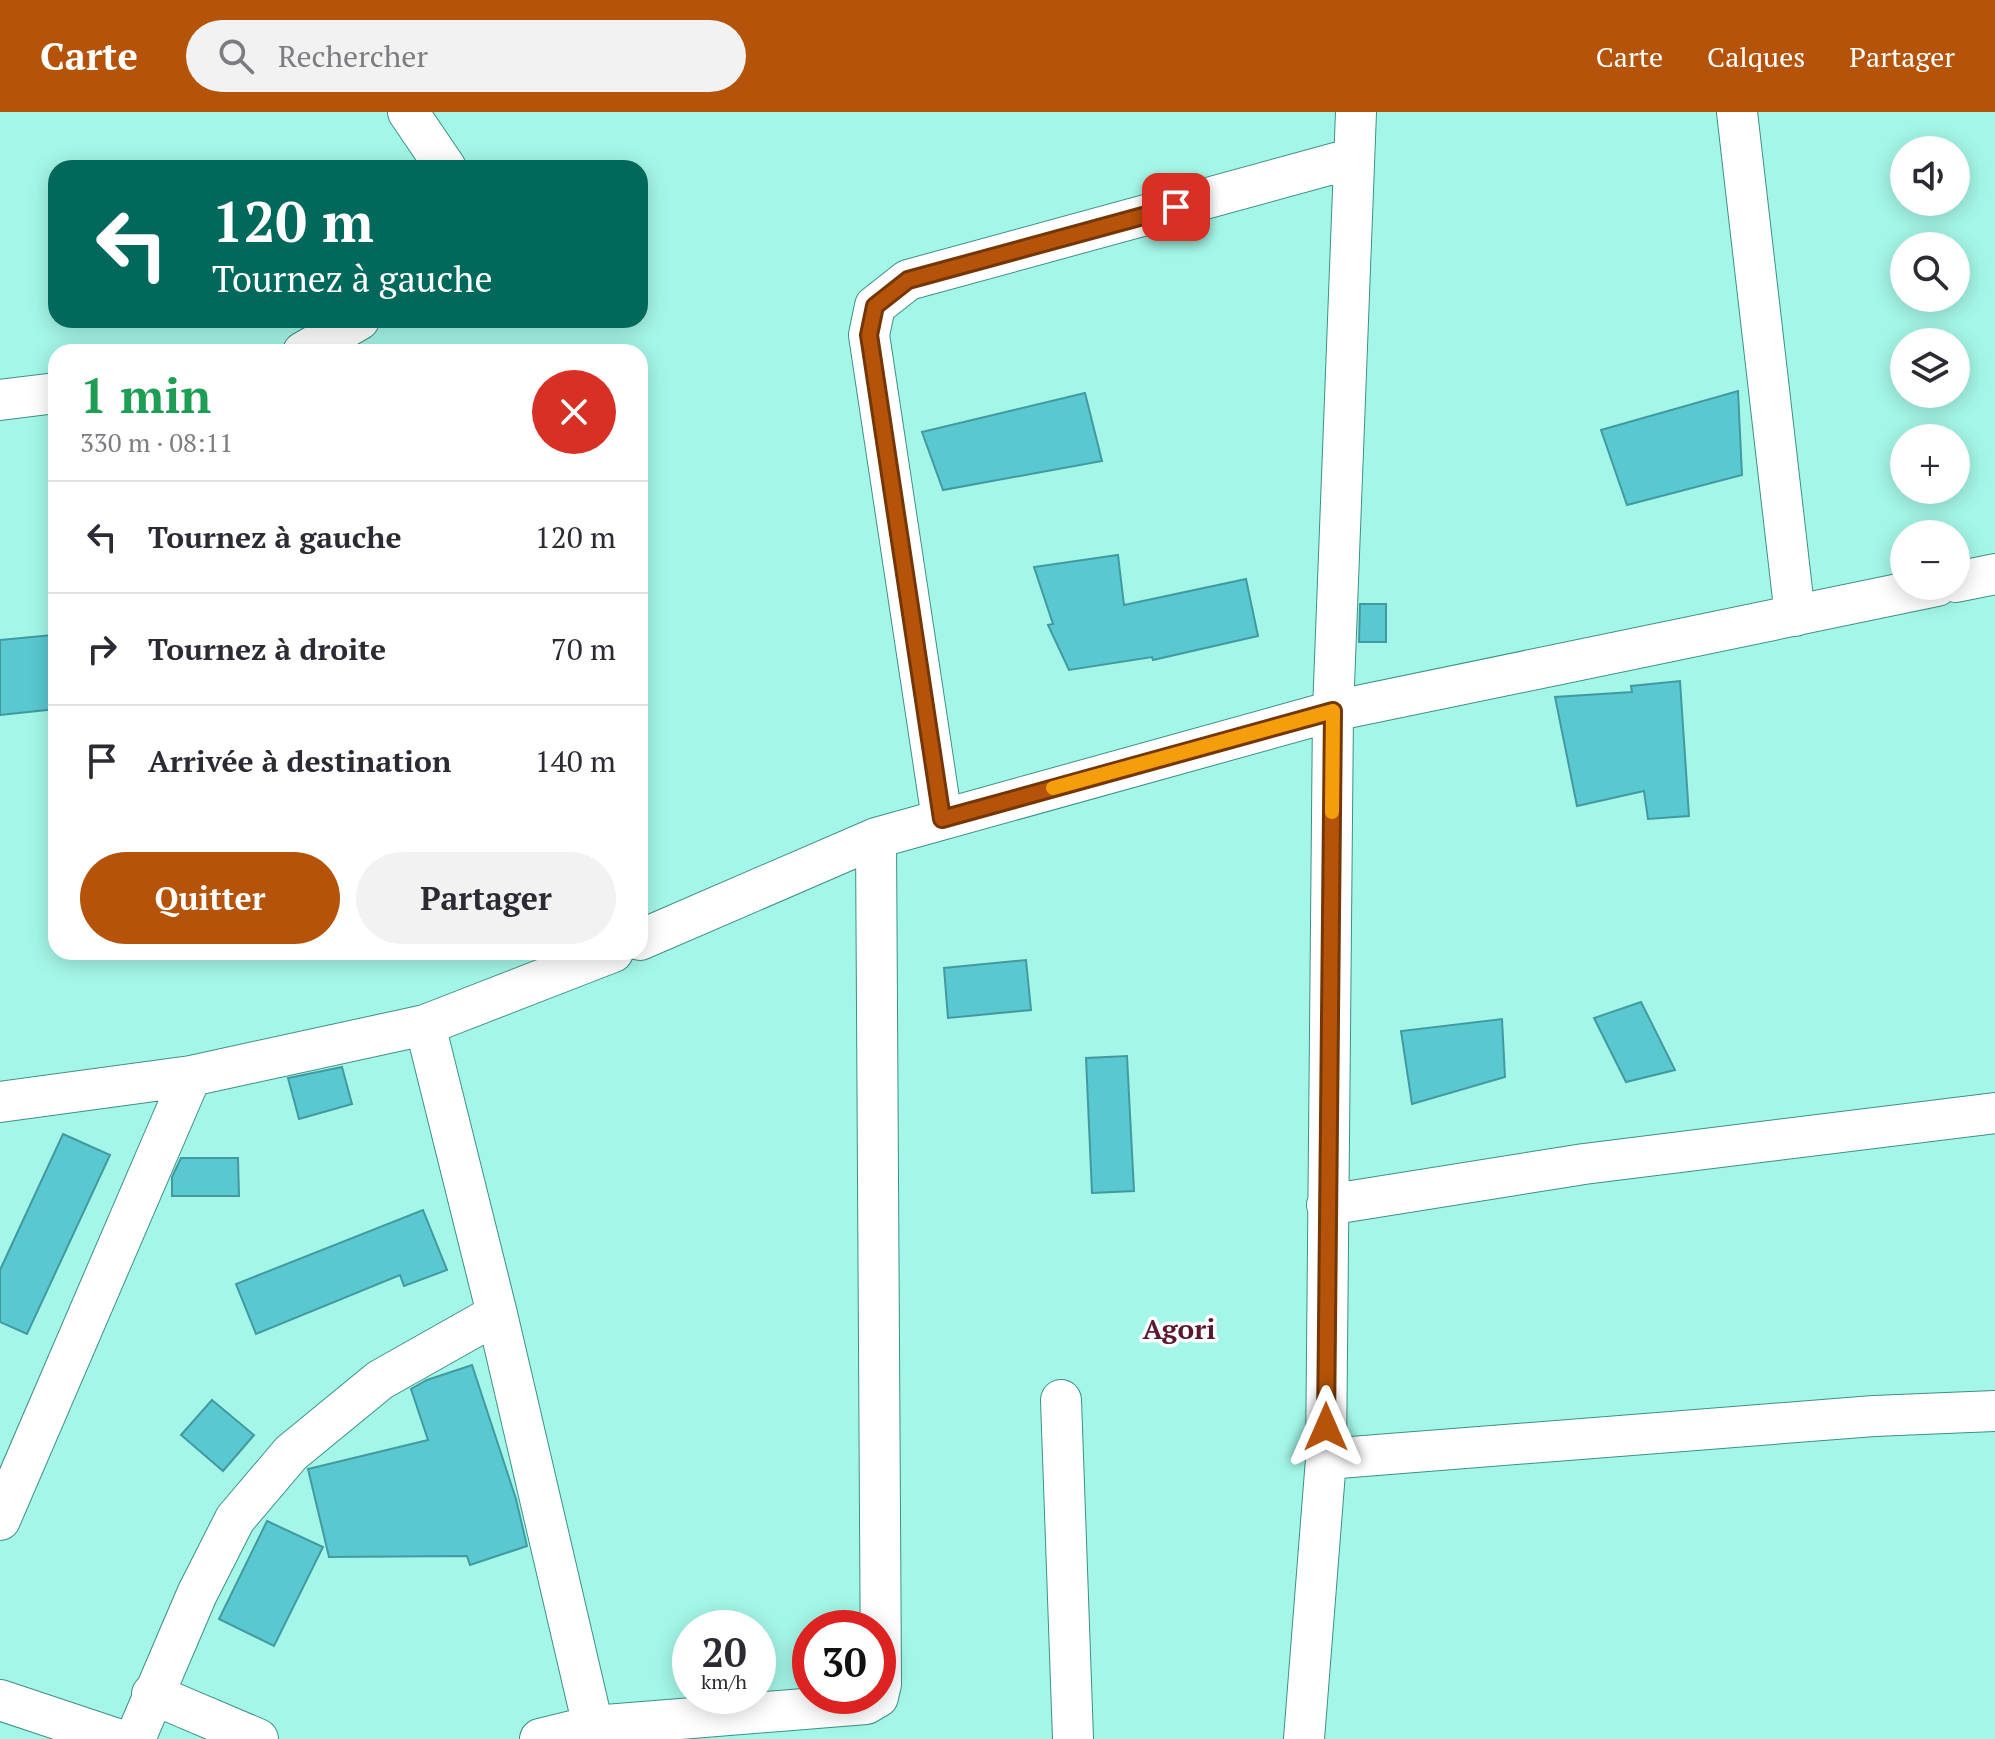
<!DOCTYPE html>
<html lang="fr">
<head>
<meta charset="utf-8">
<style>
	body { margin:0; font-family:"PT Serif",serif; background:#f2f2f3; color:#2b2b33; height:100vh; display:flex; flex-direction:column; font-size:30px; white-space:nowrap }
	* { box-sizing:border-box; margin:0 }
	p { font-size:26px; color:#7c7c81 }
	.icon { flex:none; width:44px; height:44px; fill:none; stroke:currentColor; stroke-width:2; stroke-linecap:round; stroke-linejoin:round }
	.map { position:relative; flex:1; overflow:hidden }
	.drawer { position:absolute; left:48px; top:232px; width:600px; height:616px; display:flex; flex-direction:column; background:#fff; border-radius:24px; box-shadow:0 4px 20px #0003 }
	.drawer>* { flex:none }
	.banner { position:absolute; left:48px; top:48px; width:600px; height:168px; border-radius:24px; box-shadow:0 4px 20px #0003; background:#00695c; color:#fff; overflow:hidden }
	.buttons { position:absolute; left:1890px; top:24px; display:grid; gap:16px }
	.buttons a { display:grid; place-items:center; width:80px; height:80px; border-radius:50%; background:#fff; box-shadow:0 4px 20px #0003; font-size:40px }
	.speed { position:absolute; left:672px; top:1498px; display:flex; gap:16px; font-size:40px; font-weight:700; text-align:center }
	.speed>* { display:grid; place-content:center; width:104px; height:104px; border-radius:50%; background:#fff; box-shadow:0 4px 20px #0003; line-height:1 }
	.speed small { font-size:20px; font-weight:400 }
	.speed .limit { border:12px solid #d22; background:#fff; color:#111 }
	.pin { position:absolute; display:grid; place-items:center; width:68px; height:68px; color:#fff; margin:-34px; border-radius:16px; box-shadow:0 4px 12px #0006 }
	.me { position:absolute; width:88px; margin:-44px; rotate:0deg; stroke-linejoin:round; filter:drop-shadow(0 0 6px #0008) }
	.turn { display:flex; align-items:center; gap:28px; height:168px; padding:0 32px; font-size:36px }
	.turn .icon { width:104px; height:104px; stroke-width:2.5 }
	.turn b { display:block; font-size:56px; line-height:68px }
	.round { display:grid; place-items:center; flex:none; width:84px; height:84px; border-radius:42px; background:#f2f2f3 }
	.headline { display:flex; align-items:center; justify-content:space-between; height:136px; padding:0 32px }
	h1 { font-size:48px; font-weight:800; line-height:60px; color:#1e9e55 }
	.button { display:flex; gap:16px; margin-top:auto; padding:16px 32px }
	.button a { flex:1; height:92px; border-radius:48px; background:#b45309; color:#fff; font-size:32px; font-weight:800; line-height:92px; text-align:center }
	.button a+a { background:#f2f2f3; color:#2b2b33 }
	ul { padding:0; list-style:none }
	li { display:flex; align-items:center; gap:24px; height:112px; padding:0 32px; border-top:2px solid #e1e1e2 }
	li div { flex:1 }
	li b { display:block; font-size:30px }
	li em { font-style:normal }
	header { display:flex; align-items:center; gap:48px; box-sizing:border-box; height:112px; padding:0 40px; background:#b45309; color:#fff }
	header strong { font-size:38px }
	nav { display:flex; gap:44px; margin-inline-start:auto; font-size:28px }
	.search { width:560px; height:72px; background:#f2f2f3; display:flex; align-items:center; gap:20px; box-sizing:border-box; padding:0 28px; border-radius:44px; color:#7c7c81; font-size:30px }
	.map>svg:first-child { display:block }
	.building { fill:#59c8d0; stroke:#429aa0; stroke-width:2 }
	.lines { fill:none; stroke-linecap:round; stroke-linejoin:round }
	.street-casing { stroke:#3d9184; stroke-width:42 }
	.street { stroke:#fff; stroke-width:40 }
	.route-casing { stroke:#753606; stroke-width:20 }
	.route { stroke:#b45309; stroke-width:14 }
	.slow { stroke:#f59e0b; stroke-width:14 }
	.labels { text-anchor:middle; stroke-width:7; stroke-linejoin:round; paint-order:stroke }
	.quarter-label { font-size:28px; font-weight:bold; fill:#5b1831; stroke:#fff }
</style>
</head>
<body>
<header>
<strong>Carte</strong>
<div class="search"><svg class="icon" aria-label="search" viewBox="0 0 24 24"><circle cx="10" cy="10" r="6"/><path d="M15 15l6 6"/></svg>Rechercher</div>
<nav><a>Carte</a><a>Calques</a><a>Partager</a></nav>
</header>
<div class="map">
<svg width="1995" height="1627" viewBox="0 0 1995 1627">
	<rect width="100%" height="100%" fill="#a4f7e8"/>
	<path class="building" d="M 1738,279 L 1742,363 L 1627,393 L 1601,318 Z
		M 1085,281 L 1102,349 L 943,378 L 922,320 Z
		M 1118,443 L 1124,493 L 1246,467 L 1258,524 L 1153,548 L 1152,545 L 1069,558 L 1048,513 L 1053,512 L 1034,455 Z
		M 1360,492 L 1386,492 L 1386,530 L 1359,530 Z
		M 52,523 L 56,597 L 0,603 L 0,528 Z
		M 1680,569 L 1689,704 L 1648,707 L 1644,679 L 1577,694 L 1555,585 L 1632,580 L 1631,574 Z
		M 1026,848 L 1031,898 L 948,906 L 944,856 Z
		M 1641,890 L 1675,958 L 1626,970 L 1594,906 Z
		M 1502,907 L 1505,965 L 1412,992 L 1401,919 Z
		M 1127,944 L 1134,1079 L 1092,1081 L 1086,946 Z
		M 342,955 L 352,992 L 299,1007 L 288,966 Z
		M 63,1022 L 110,1043 L 27,1222 L 0,1210 L 0,1158 Z
		M 181,1046 L 238,1046 L 239,1084 L 172,1084 L 172,1065 Z
		M 423,1098 L 447,1158 L 404,1174 L 400,1163 L 256,1222 L 236,1172 Z
		M 472,1253 L 516,1387 L 527,1434 L 470,1453 L 467,1444 L 329,1445 L 308,1357 L 428,1328 L 411,1277 L 427,1268 Z
		M 212,1288 L 254,1323 L 223,1359 L 181,1323 Z
		M 267,1409 L 323,1435 L 274,1534 L 219,1507 Z"/>
	<g class="lines">
		<defs>
			<path id="street" d="M 408,0 L 446,56
				M 1737,0 L 1795,504
				M 303,240 L 359,208
				M 0,288 L 56,281
				M 1956,470 L 1995,462
				M 942,707 L 869,223 L 875,194 L 908,168 L 1354,46
				M 640,828 L 876,726 L 1333,599 L 1937,474
				M 425,913 L 497,1202 L 593,1614 L 593,1627
				M 0,990 L 191,964 L 425,913 L 613,840
				M 1327,1093 L 1584,1052 L 1995,1001
				M 1061,1288 L 1073,1627
				M 1326,1347 L 1874,1304 L 1995,1299
				M 0,1408 L 191,964
				M 152,1582 L 258,1627
				M 0,1588 L 117,1627
				M 135,1627 L 197,1482 L 235,1407 L 291,1341 L 380,1268 L 497,1202
				M 540,1627 L 593,1614 L 866,1592 L 878,1585 L 881,1572 L 876,726
				M 1304,1627 L 1326,1347 L 1333,599 L 1356,0"/>
		</defs>
		<use href="#street" class="street-casing"/>
		<use href="#street" class="street"/>
	</g>
	<g class="lines">
		<defs>
			<path id="route" d="M 1176,95 L 908,168 L 875,194 L 869,223 L 942,707 L 1333,599 L 1326,1315"/>
		</defs>
		<use href="#route" class="route-casing"/>
		<use href="#route" class="route"/>
		<path class="slow" d="M 1053,676 L 1333,599 L 1332,700"/>
	</g>
	<g class="labels">
		<g class="quarter-label">
			<text x="1179" y="1227">Agori</text>
		</g>
	</g>
</svg>
<div class="buttons">
<a><svg class="icon" aria-label="sound" viewBox="0 0 24 24"><path d="M4 9h4l5-4v14l-5-4H4zM17 9q2 3 0 6"/></svg></a>
<a><svg class="icon" aria-label="search" viewBox="0 0 24 24"><circle cx="10" cy="10" r="6"/><path d="M15 15l6 6"/></svg></a>
<a><svg class="icon" aria-label="layers" viewBox="0 0 24 24"><path d="M12 4l9 5-9 5-9-5zM3 14l9 5 9-5"/></svg></a>
<a>+</a>
<a>−</a>
</div>
<div class="speed"><div>20<small>km/h</small></div><div class="limit">30</div></div>
<div class="pin" style="left:1176px;top:95px;background:#d93025"><svg class="icon" aria-label="arrive" viewBox="0 0 24 24"><path d="M6 21V4h12l-3 4 3 4H6"/></svg></div>
<svg class="me" style="left:1326px;top:1315px" viewBox="-20 -20 40 40"><path d="M0-17L14 15 0 8-14 15z" fill="#b45309" stroke="#fff" stroke-width="4"/></svg>
<div class="banner">
<div class="turn"><svg class="icon" aria-label="left" viewBox="0 0 24 24"><path d="M17 20v-9H6M10 6l-5 5 5 5"/></svg><div><b>120 m</b>Tournez à gauche</div></div>
</div>
<section class="drawer">
<div class="headline"><div><h1>1 min</h1><p>330 m · 08:11</p></div><a class="round" style="background:#d93025;color:#fff"><svg class="icon" aria-label="close" viewBox="0 0 24 24"><path d="M6 6l12 12M18 6L6 18"/></svg></a></div>
<ul>
<li><svg class="icon" aria-label="left" viewBox="0 0 24 24"><path d="M17 20v-9H6M10 6l-5 5 5 5"/></svg><div><b>Tournez à gauche</b></div><em>120 m</em></li>
<li><svg class="icon" aria-label="right" viewBox="0 0 24 24"><path d="M7 20v-9h11M14 6l5 5-5 5"/></svg><div><b>Tournez à droite</b></div><em>70 m</em></li>
<li><svg class="icon" aria-label="arrive" viewBox="0 0 24 24"><path d="M6 21V4h12l-3 4 3 4H6"/></svg><div><b>Arrivée à destination</b></div><em>140 m</em></li>
</ul>
<div class="button"><a>Quitter</a><a>Partager</a></div>
</section>
</div>
</body>
</html>
